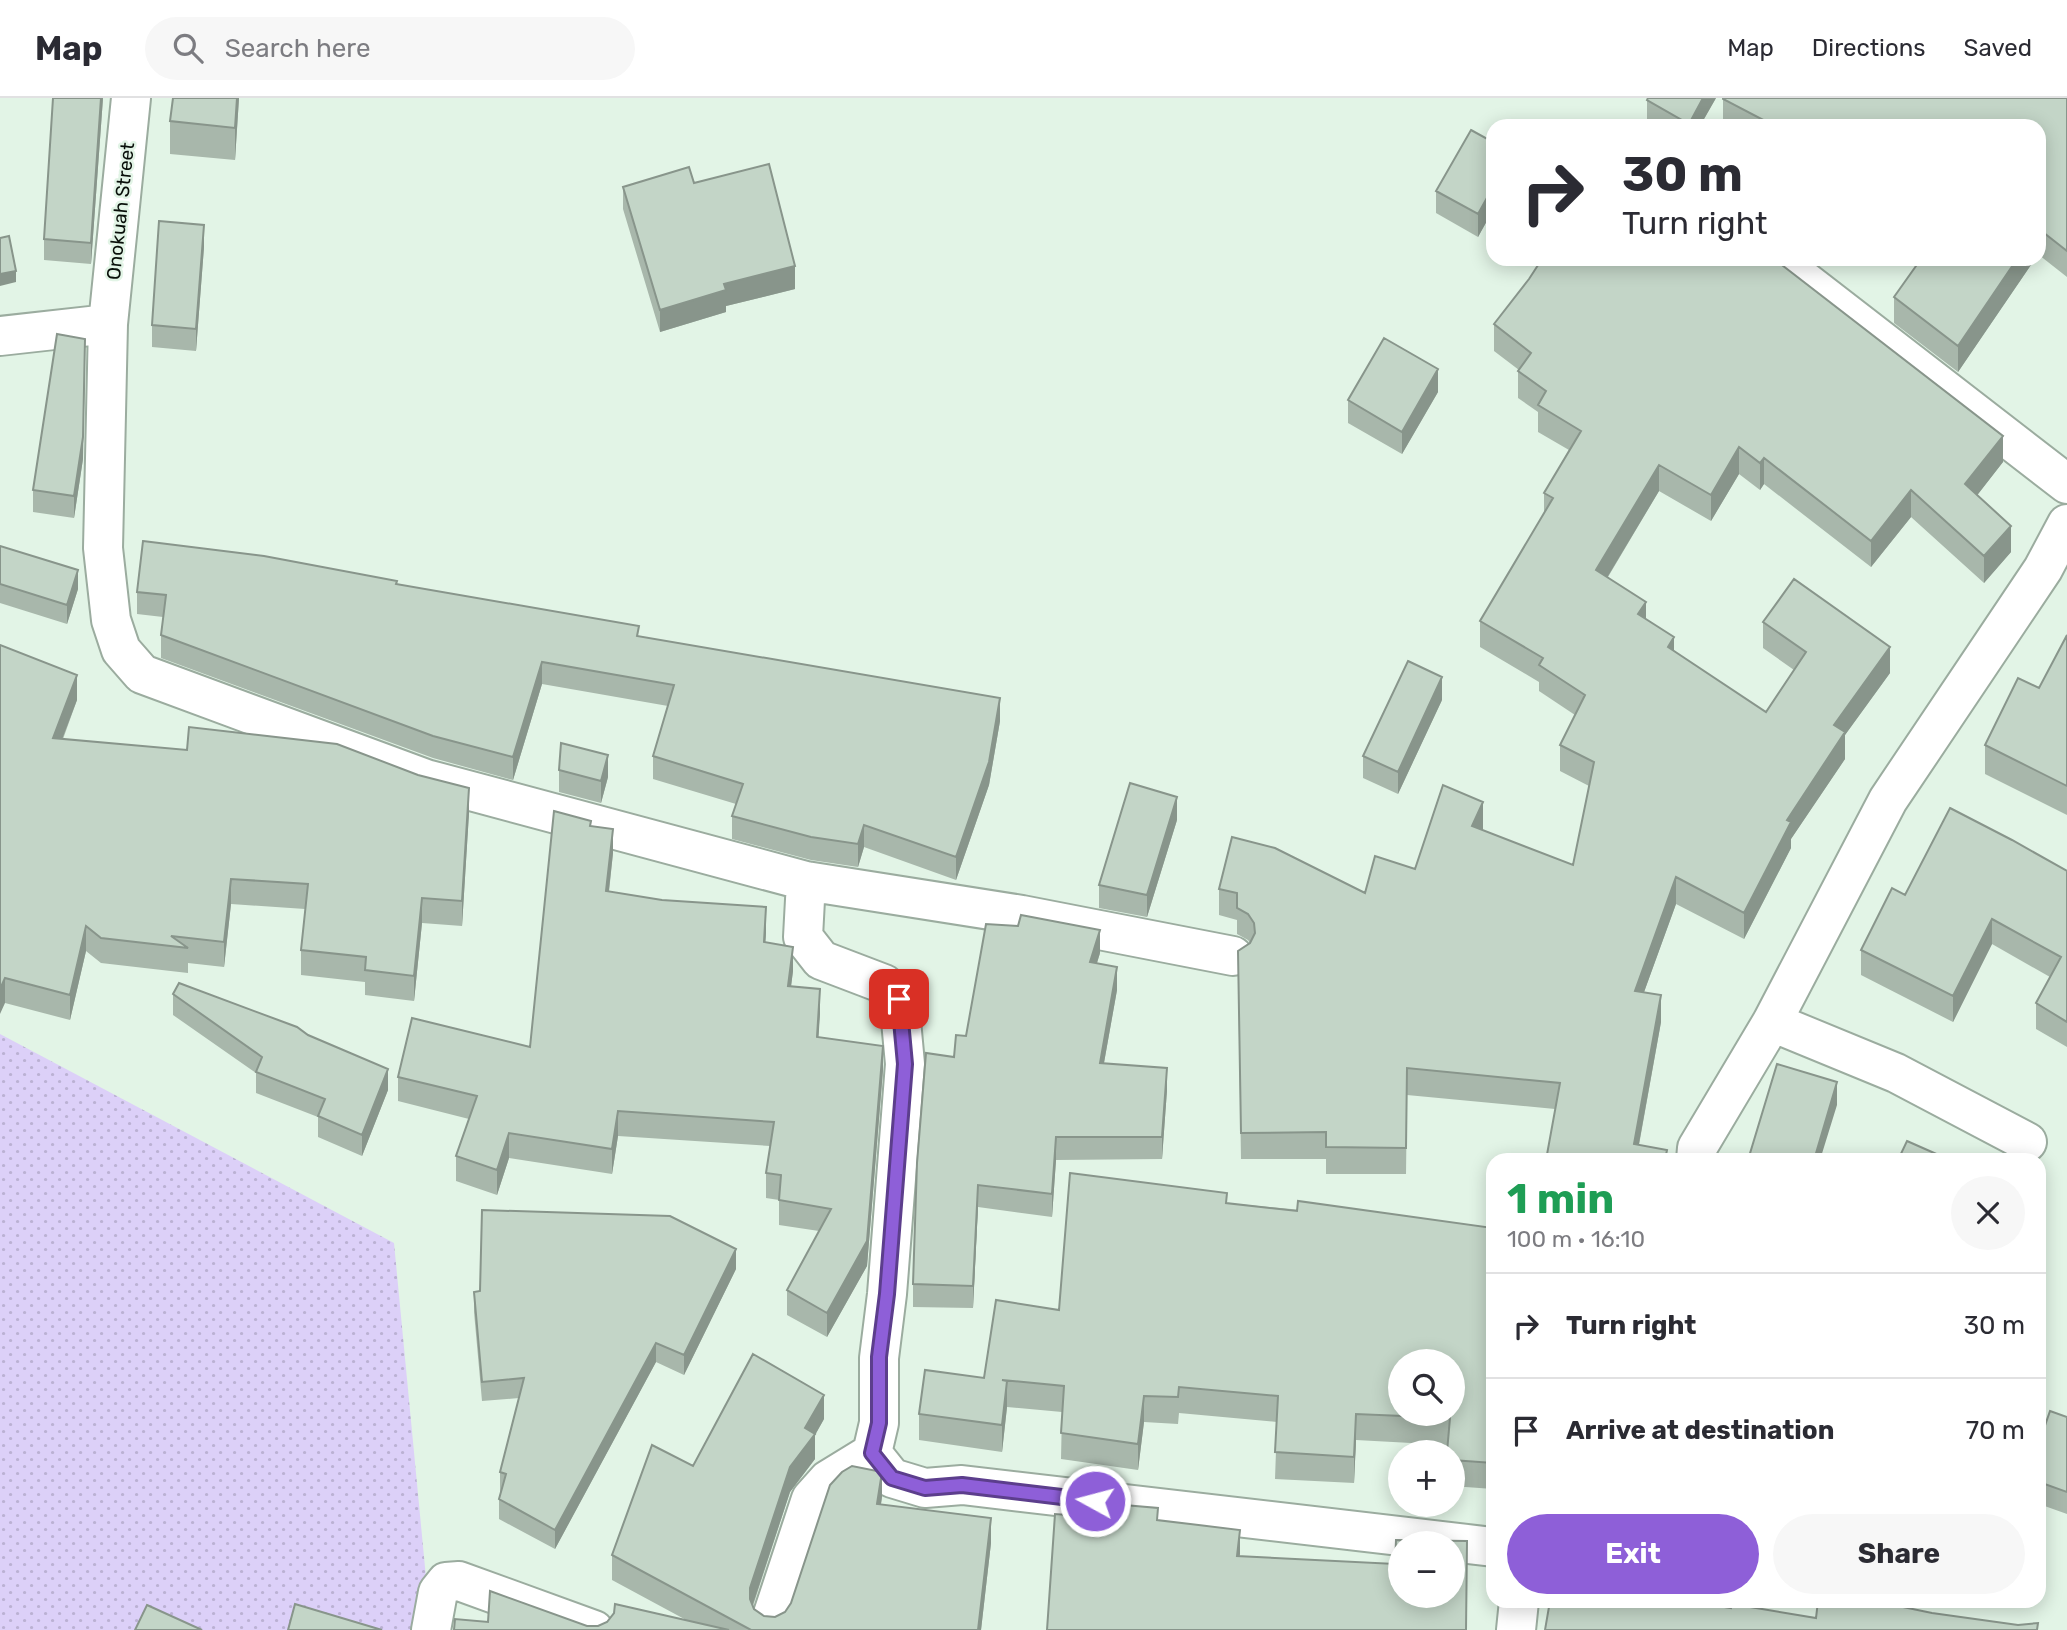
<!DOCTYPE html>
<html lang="en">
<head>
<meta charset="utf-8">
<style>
	body { margin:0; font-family:Rubik,sans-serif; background:#f7f7f7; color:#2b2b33; height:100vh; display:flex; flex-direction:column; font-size:26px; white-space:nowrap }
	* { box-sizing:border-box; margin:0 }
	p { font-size:23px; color:#7c7c81 }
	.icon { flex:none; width:38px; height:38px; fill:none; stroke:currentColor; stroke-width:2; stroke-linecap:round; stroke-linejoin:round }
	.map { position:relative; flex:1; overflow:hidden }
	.drawer { position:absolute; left:1486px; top:1055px; width:560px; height:455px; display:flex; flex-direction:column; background:#fff; border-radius:21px; box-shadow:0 4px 18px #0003 }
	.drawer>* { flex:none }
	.top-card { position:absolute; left:1486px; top:21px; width:560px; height:147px; border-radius:21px; box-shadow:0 4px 18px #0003; background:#fff; color:#2b2b33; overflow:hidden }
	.tools { position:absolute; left:1388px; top:1251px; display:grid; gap:14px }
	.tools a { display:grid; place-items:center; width:77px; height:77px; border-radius:50%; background:#fff; box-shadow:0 4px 18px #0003; font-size:35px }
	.pin { position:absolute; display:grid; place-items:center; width:60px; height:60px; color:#fff; margin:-30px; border-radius:14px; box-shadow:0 4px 10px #0006 }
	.me { position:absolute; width:77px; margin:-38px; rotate:277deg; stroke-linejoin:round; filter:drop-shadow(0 0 5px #0008) }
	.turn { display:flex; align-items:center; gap:24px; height:147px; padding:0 21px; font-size:32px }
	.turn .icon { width:91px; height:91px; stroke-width:2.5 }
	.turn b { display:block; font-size:49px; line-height:60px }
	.round { display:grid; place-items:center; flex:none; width:74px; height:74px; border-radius:37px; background:#f7f7f7 }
	.head { display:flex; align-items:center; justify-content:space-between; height:119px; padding:0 21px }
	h1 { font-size:42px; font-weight:700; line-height:52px; color:#1e9e55 }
	.action { display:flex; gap:14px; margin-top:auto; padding:14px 21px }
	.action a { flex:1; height:80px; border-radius:42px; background:#8e5fd8; color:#fff; font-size:28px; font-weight:700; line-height:80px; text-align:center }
	.action a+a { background:#f7f7f7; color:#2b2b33 }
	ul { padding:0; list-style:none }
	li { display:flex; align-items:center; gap:21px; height:105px; padding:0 21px; border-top:2px solid #e1e1e2 }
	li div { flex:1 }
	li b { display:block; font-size:26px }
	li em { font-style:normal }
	header { display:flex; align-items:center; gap:42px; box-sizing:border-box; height:98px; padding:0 35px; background:#fff; border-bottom:2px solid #e1e1e2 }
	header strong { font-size:33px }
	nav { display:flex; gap:38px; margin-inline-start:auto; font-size:24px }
	.search { width:490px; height:63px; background:#f7f7f7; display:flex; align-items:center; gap:18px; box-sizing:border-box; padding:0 24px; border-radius:38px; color:#7c7c81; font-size:26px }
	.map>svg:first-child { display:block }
	.grass { fill:url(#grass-dots) }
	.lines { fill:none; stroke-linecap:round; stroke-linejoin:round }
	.minor-casing { stroke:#9bac9f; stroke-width:42 }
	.minor { stroke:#fff; stroke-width:38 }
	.wall { fill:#a8b7ab }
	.shaded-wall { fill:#88958b }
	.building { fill:#c3d5c7; stroke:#88958b; stroke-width:2; fill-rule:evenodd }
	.route-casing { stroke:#5c3e8c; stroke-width:18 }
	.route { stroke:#8e5fd8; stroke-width:12 }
	.labels { text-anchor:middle; stroke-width:5; stroke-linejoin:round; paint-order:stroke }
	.street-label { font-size:19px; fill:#090f0a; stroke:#e2f4e6 }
</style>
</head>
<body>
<header>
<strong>Map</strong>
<div class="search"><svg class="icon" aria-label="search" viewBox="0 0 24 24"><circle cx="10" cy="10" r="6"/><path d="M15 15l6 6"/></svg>Search here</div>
<nav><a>Map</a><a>Directions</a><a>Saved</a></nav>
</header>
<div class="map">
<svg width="2067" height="1532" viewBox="0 0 2067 1532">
	<defs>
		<pattern id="grass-dots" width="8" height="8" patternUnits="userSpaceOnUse" patternTransform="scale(1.75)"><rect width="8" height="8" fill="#dcd0f8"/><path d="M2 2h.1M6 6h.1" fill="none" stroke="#bbb1d3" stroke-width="1.8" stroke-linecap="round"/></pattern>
	</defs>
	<rect width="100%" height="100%" fill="#e2f4e6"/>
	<path class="grass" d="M 0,936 L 394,1145 L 431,1532 L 0,1532 Z"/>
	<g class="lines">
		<defs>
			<path id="minor" d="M 131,0 L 108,226 L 103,450 L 111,522 L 121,552 L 142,576 L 426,681 L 806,783 L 1022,817 L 1233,858
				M 1776,161 L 2067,386
				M 0,238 L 108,226
				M 1772,924 L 1896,975 L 2027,1044
				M 1696,1062 L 1697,1050 L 1772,924 L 1888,702 L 2043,471 L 2067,426
				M 872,1355 L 892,1380 L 925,1390 L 962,1387 L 1493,1449
				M 771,1522 L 811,1401 L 828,1382 L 872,1355 L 879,1325 L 879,1260 L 887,1196 L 905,966 L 899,901 L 884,886 L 821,862 L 803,839 L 806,783
				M 431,1532 L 438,1494 L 446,1484 L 459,1483 L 594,1532
				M 1516,1532 L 1519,1503"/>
		</defs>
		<use href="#minor" class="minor-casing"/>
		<use href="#minor" class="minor"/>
	</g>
	<path class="wall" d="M 103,0 L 91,166 L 44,162 L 44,141 Z
		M 239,0 L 235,62 L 170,56 L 170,23 Z
		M 1648,0 L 1716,0 L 1700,28 L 1653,28 L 1647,25 L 1647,2 Z
		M 2067,0 L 2067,179 L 2039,157 L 2039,28 L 1725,28 L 1723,27 L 1723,1 Z
		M 1493,44 L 1493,112 L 1478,139 L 1436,115 L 1436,93 Z
		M 694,85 L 795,191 L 726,208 L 726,214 L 660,234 L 623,111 L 623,89 Z
		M 204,149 L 196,253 L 152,249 L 152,227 Z
		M 2035,161 L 1958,274 L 1894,225 L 1894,199 Z
		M 1494,226 L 2003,364 L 1977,397 L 2011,454 L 1984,485 L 1911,419 L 1871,469 L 1764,386 L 1760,392 L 1739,376 L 1711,423 L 1659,393 L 1608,479 L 1674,553 L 1766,614 L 1794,572 L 1763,550 L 1763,524 L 1890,575 L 1845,637 L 1845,661 L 1791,741 L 1791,750 L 1744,841 L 1676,806 L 1644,894 L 1661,924 L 1639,1047 L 1667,1062 L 1555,1011 L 1407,997 L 1406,1076 L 1326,1076 L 1326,1061 L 1241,1061 L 1238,879 L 1250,845 L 1248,842 L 1237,836 L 1237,822 L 1219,817 L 1219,791 L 1365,795 L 1415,771 L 1483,731 L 1482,732 L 1573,767 L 1589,688 L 1560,673 L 1560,647 L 1575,617 L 1539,593 L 1539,584 L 1480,549 L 1480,523 L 1544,416 L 1544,395 L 1569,352 L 1538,334 L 1538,314 L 1518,300 L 1518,273 L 1519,272 L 1494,253 Z
		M 1438,294 L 1402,356 L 1348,325 L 1348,302 Z
		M 83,361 L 74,420 L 33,414 L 33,392 Z
		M 0,448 L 78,491 L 67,526 L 0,505 Z
		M 397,486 L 639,538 L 1000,623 L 989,687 L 956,782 L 864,749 L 858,769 L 811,762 L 732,741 L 732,718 L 736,706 L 653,681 L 653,658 L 668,608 L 542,586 L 513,682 L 433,660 L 161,560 L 161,537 L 163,519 L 137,516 L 137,494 Z
		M 2067,537 L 2067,717 L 1985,676 L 1985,647 L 2039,590 Z
		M 0,547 L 77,602 L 63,641 L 469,715 L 462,828 L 422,825 L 414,903 L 365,897 L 365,884 L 301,877 L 301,852 L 305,811 L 231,806 L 224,869 L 188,865 L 188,875 L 101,865 L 86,853 L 70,922 L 5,905 Z
		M 1442,602 L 1398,696 L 1363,680 L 1363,658 Z
		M 559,672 L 608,679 L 601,705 L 559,694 Z
		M 1177,722 L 1147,819 L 1099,810 L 1099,787 Z
		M 591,728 L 613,755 L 609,794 L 766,834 L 765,845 L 793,873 L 791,888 L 820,915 L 818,939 L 883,972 L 867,1168 L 827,1239 L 787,1217 L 787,1192 L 819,1133 L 779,1127 L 779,1102 L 766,1100 L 766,1075 L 770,1048 L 618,1038 L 612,1076 L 509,1060 L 497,1097 L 456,1083 L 456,1058 L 469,1021 L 398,1003 L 398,979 L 530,949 Z
		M 2067,773 L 2067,949 L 2036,931 L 2036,905 L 2050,879 L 1992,846 L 1953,924 L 1861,877 L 1861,852 L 1905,797 Z
		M 1100,855 L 1097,865 L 1117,892 L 1104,965 L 1167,992 L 1162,1061 L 1056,1062 L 1052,1119 L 978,1109 L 973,1210 L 913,1209 L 913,1186 L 954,959 Z
		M 173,896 L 388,992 L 362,1058 L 318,1039 L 318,1019 L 256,995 L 256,975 L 173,917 Z
		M 1227,1105 L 1493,1130 L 1493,1391 L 1452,1388 L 1452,1354 L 1448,1347 L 1356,1342 L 1354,1385 L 1275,1381 L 1277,1324 L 1179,1315 L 1178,1326 L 1144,1324 L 1138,1372 L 1061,1361 L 1062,1314 L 1007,1309 L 1002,1354 L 919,1342 L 919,1316 L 984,1280 L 1059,1212 Z
		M 736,1171 L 684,1277 L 656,1264 L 555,1451 L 499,1421 L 499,1401 L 501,1394 L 500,1394 L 500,1374 L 519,1300 L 482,1303 L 474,1214 L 474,1194 Z
		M 2067,1319 L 2067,1416 L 2039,1406 L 2039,1345 Z
		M 824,1321 L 815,1337 L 815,1361 L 790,1394 L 753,1508 L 754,1511 L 764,1518 L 775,1519 L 785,1514 L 882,1399 L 881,1406 L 991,1445 L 981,1532 L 454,1532 L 488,1524 L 598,1528 L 688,1523 L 612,1482 L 612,1457 L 693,1368 Z"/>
	<path class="shaded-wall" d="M 101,0 L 103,0 L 91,166 L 91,145 Z
		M 237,0 L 239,0 L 235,62 L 235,30 Z
		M 1703,0 L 1716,0 L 1700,28 L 1689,28 L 1689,26 Z
		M 1493,89 L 1493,112 L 1478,139 L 1478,116 Z
		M 204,127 L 204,149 L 196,253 L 196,231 Z
		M 2017,161 L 2035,161 L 1958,274 L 1958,248 Z
		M 795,168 L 795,191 L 726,208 L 726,214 L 660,234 L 660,212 L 724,186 Z
		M 16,173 L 16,184 L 0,188 L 0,176 Z
		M 85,263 L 83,361 L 74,420 L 74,398 Z
		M 1438,271 L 1438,294 L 1402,356 L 1402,334 Z
		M 2003,338 L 2003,364 L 1965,413 L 1965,386 Z
		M 1739,349 L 1739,376 L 1711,423 L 1711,397 Z
		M 1764,360 L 1764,386 L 1760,392 L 1760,365 Z
		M 1659,367 L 1659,393 L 1596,498 L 1596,472 Z
		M 1911,392 L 1911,419 L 1871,469 L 1871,443 Z
		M 2011,428 L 2011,454 L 1984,485 L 1984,458 Z
		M 78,472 L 78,491 L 67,526 L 67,507 Z
		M 1646,504 L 1646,530 L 1638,516 Z
		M 1674,539 L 1674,566 L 1668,549 Z
		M 1890,549 L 1890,575 L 1845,637 L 1845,661 L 1791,741 L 1791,750 L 1744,841 L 1744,815 L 1787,722 L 1834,627 Z
		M 542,564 L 542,586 L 513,682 L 513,659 Z
		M 77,577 L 77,602 L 53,665 L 53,640 Z
		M 1442,579 L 1442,602 L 1398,696 L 1398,674 Z
		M 1000,600 L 1000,623 L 989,687 L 956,782 L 956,759 Z
		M 608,657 L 608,679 L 601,705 L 601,683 Z
		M 469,690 L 469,715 L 462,828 L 462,803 Z
		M 1177,699 L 1177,722 L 1147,819 L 1147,797 Z
		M 1483,704 L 1483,731 L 1472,754 L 1472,728 Z
		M 864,727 L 864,749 L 858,769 L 858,746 Z
		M 613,731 L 613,755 L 606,818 L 606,793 Z
		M 1676,779 L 1676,806 L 1635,919 L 1635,893 Z
		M 231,781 L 231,806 L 224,869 L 224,844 Z
		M 422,800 L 422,825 L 414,903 L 414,878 Z
		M 766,809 L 766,834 L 764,869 L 764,844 Z
		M 1992,821 L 1992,846 L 1953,924 L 1953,898 Z
		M 86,828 L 86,853 L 70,922 L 70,897 Z
		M 1100,832 L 1100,855 L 1090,887 L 1090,864 Z
		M 793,849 L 793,873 L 788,912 L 788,888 Z
		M 1117,869 L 1117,892 L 1100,987 L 1100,965 Z
		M 5,880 L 5,905 L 0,916 L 0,891 Z
		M 820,891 L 820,915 L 817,964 L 817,939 Z
		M 1661,897 L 1661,924 L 1636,1062 L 1634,1046 Z
		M 883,948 L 883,972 L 867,1168 L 827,1239 L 827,1215 Z
		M 1167,970 L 1167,992 L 1162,1061 L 1162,1039 Z
		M 388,971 L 388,992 L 362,1058 L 362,1037 Z
		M 1837,984 L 1837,1007 L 1820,1062 L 1814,1062 Z
		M 618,1013 L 618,1038 L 612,1076 L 612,1051 Z
		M 509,1035 L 509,1060 L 497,1097 L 497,1072 Z
		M 1056,1039 L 1056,1062 L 1052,1119 L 1052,1096 Z
		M 978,1087 L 978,1109 L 973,1210 L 973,1188 Z
		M 736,1151 L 736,1171 L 684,1277 L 684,1257 Z
		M 656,1245 L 656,1264 L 555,1451 L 555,1432 Z
		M 1007,1283 L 1007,1309 L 1002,1354 L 1002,1327 Z
		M 824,1297 L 824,1321 L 815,1337 L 815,1361 L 790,1394 L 750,1515 L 750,1526 L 750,1490 L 790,1369 L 805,1330 Z
		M 1144,1298 L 1144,1324 L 1138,1372 L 1138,1346 Z
		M 1356,1316 L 1356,1342 L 1354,1385 L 1354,1359 Z
		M 882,1374 L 882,1399 L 877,1431 L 877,1406 Z
		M 991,1420 L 991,1445 L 981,1532 L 978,1532 Z
		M 1240,1432 L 1240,1456 L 1237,1483 L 1237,1458 Z"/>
	<path class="building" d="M 53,0 L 101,0 L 91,145 L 44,141 Z
		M 173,0 L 237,0 L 235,30 L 170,23 Z
		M 1648,0 L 1703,0 L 1689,26 L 1647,2 Z
		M 1723,0 L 2067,0 L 2067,153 L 2039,131 L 2039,28 L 1770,28 L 1771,26 L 1723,1 Z
		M 1471,32 L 1493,44 L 1493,89 L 1478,116 L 1436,93 Z
		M 769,66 L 795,168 L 724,186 L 726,192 L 660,212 L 623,89 L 689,69 L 694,85 Z
		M 159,123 L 204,127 L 196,231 L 152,227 Z
		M 9,138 L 16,173 L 0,176 L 0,140 Z
		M 1542,161 L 1774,161 L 2003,338 L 1965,386 L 2011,428 L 1984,458 L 1911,392 L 1871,443 L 1764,360 L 1760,365 L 1739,349 L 1711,397 L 1659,367 L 1596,472 L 1646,504 L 1638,516 L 1674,539 L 1668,549 L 1766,614 L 1806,554 L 1763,524 L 1794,481 L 1890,549 L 1834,627 L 1845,634 L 1787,722 L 1791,724 L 1744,815 L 1676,779 L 1635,893 L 1661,897 L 1634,1046 L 1667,1052 L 1665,1062 L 1546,1062 L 1560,985 L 1407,970 L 1406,1050 L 1326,1049 L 1326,1034 L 1241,1035 L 1238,853 L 1250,845 L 1255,835 L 1254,825 L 1248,816 L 1237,810 L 1237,795 L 1219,791 L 1232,739 L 1275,750 L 1365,795 L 1375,758 L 1415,771 L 1443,687 L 1483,704 L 1472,728 L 1573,767 L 1594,664 L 1560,647 L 1585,597 L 1539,567 L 1543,560 L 1480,523 L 1553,400 L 1544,395 L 1581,333 L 1538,307 L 1546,293 L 1518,273 L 1531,255 L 1494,226 L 1529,181 Z
		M 1921,161 L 2017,161 L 1958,248 L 1894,199 Z
		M 57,236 L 85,241 L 83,339 L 74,398 L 33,392 Z
		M 1384,240 L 1438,271 L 1402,334 L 1348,302 Z
		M 143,443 L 264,458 L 397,483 L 396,486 L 639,528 L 637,538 L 1000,600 L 989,664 L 956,759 L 864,727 L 858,746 L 811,739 L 732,718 L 743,686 L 653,658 L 674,587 L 542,564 L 513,659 L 433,638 L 161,537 L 166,497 L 137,494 Z
		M 0,448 L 78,472 L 67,507 L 0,486 Z
		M 2067,537 L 2067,688 L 1985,647 L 2018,580 L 2039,590 Z
		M 0,547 L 77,577 L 53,640 L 187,652 L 189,629 L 337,646 L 418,677 L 469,690 L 462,803 L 422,800 L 414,878 L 365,872 L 366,859 L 301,852 L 308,786 L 231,781 L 224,844 L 171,838 L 188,850 L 101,840 L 86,828 L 70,897 L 5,880 L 0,891 Z
		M 1408,563 L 1442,579 L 1398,674 L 1363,658 Z
		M 561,645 L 608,657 L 601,683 L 559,672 Z
		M 1130,685 L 1177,699 L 1147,797 L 1099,787 Z
		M 1950,710 L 2012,742 L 2067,773 L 2067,924 L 2036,905 L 2061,859 L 1992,821 L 1953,898 L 1861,852 L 1892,790 L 1905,797 Z
		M 554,713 L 591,723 L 590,728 L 613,731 L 606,793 L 662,802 L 766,809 L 764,844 L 793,849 L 788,888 L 820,891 L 817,939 L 883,948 L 867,1143 L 827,1215 L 787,1192 L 831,1111 L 779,1102 L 781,1077 L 766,1075 L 774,1024 L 618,1013 L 612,1051 L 509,1035 L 497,1072 L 456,1058 L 477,998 L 398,979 L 412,920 L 530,949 Z
		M 1021,817 L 1100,832 L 1090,864 L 1117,869 L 1100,965 L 1167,970 L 1162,1039 L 1056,1039 L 1052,1096 L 978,1087 L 973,1188 L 913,1186 L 917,1065 L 926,955 L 954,959 L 956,937 L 966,938 L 986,826 L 1018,828 Z
		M 179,885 L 297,929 L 308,937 L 388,971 L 362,1037 L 318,1018 L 325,1001 L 256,974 L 262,959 L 173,896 Z
		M 1777,966 L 1837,984 L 1814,1062 L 1748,1062 Z
		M 1907,1043 L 1950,1062 L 1898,1062 Z
		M 1070,1075 L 1227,1095 L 1226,1105 L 1297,1113 L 1298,1103 L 1493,1130 L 1493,1365 L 1452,1362 L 1452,1354 L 1447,1354 L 1450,1320 L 1356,1316 L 1354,1359 L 1275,1354 L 1278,1298 L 1179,1289 L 1178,1299 L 1144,1298 L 1138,1346 L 1061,1335 L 1064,1288 L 1002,1282 L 1007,1283 L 1002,1327 L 919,1316 L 925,1272 L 984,1280 L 996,1202 L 1059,1212 ZM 1400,1264 L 1452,1264 L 1452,1316 L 1400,1316 Z
		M 482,1112 L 670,1118 L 736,1151 L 684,1257 L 656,1245 L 555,1432 L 499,1401 L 506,1376 L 500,1374 L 524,1280 L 482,1284 L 474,1194 L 480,1193 Z
		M 753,1256 L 824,1297 L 805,1330 L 815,1336 L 790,1369 L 750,1490 L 750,1501 L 754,1511 L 764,1518 L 775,1519 L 785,1514 L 791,1505 L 830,1387 L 842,1374 L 852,1368 L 882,1374 L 877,1406 L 991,1420 L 978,1532 L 751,1532 L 612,1457 L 652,1347 L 693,1368 Z
		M 2050,1313 L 2067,1319 L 2067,1394 L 2039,1384 L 2039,1345 Z
		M 1124,1407 L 1158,1410 L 1157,1422 L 1240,1432 L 1237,1458 L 1395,1466 L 1396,1442 L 1467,1443 L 1466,1532 L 1047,1532 L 1055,1416 L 1123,1421 ZM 1400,1446 L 1452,1446 L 1452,1498 L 1400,1498 Z
		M 490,1493 L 587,1528 L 598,1528 L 607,1524 L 614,1515 L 615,1506 L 729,1532 L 454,1532 L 455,1521 L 488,1524 Z
		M 1550,1503 L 1687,1503 L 1731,1510 L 1732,1506 L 1816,1520 L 1818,1503 L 1874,1503 L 1932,1515 L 2018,1527 L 2038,1525 L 2037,1532 L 1545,1532 Z
		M 295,1506 L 382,1532 L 288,1532 Z
		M 147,1507 L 202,1532 L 135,1532 Z"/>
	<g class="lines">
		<defs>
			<path id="route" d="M 899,901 L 905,966 L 887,1196 L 879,1259 L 879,1325 L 872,1355 L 892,1380 L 925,1390 L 962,1387 L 1095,1403"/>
		</defs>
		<use href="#route" class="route-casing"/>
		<use href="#route" class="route"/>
	</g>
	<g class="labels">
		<g class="street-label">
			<text transform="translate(120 113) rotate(-84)" y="7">Onokuah Street</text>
		</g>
	</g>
</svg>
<div class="tools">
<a><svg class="icon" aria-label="search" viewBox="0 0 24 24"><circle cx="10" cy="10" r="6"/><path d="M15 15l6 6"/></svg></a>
<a>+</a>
<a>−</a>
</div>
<div class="pin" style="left:899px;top:901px;background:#d93025"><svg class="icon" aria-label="arrive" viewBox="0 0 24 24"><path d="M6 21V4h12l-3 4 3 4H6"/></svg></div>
<svg class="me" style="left:1095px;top:1403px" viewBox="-20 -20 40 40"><circle r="17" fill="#8e5fd8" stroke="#fff" stroke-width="3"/><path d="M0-11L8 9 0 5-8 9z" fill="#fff"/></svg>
<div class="top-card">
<div class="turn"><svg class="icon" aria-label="right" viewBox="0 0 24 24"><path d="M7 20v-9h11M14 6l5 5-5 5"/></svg><div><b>30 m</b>Turn right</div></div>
</div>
<section class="drawer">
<div class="head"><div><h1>1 min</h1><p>100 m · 16:10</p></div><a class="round"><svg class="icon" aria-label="close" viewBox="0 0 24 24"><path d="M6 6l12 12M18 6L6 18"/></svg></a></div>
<ul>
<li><svg class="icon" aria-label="right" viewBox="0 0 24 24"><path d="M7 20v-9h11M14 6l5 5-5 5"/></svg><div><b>Turn right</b></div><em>30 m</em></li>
<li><svg class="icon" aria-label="arrive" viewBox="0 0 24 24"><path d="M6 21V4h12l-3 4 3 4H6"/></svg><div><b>Arrive at destination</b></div><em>70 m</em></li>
</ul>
<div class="action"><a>Exit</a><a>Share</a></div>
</section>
</div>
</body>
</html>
